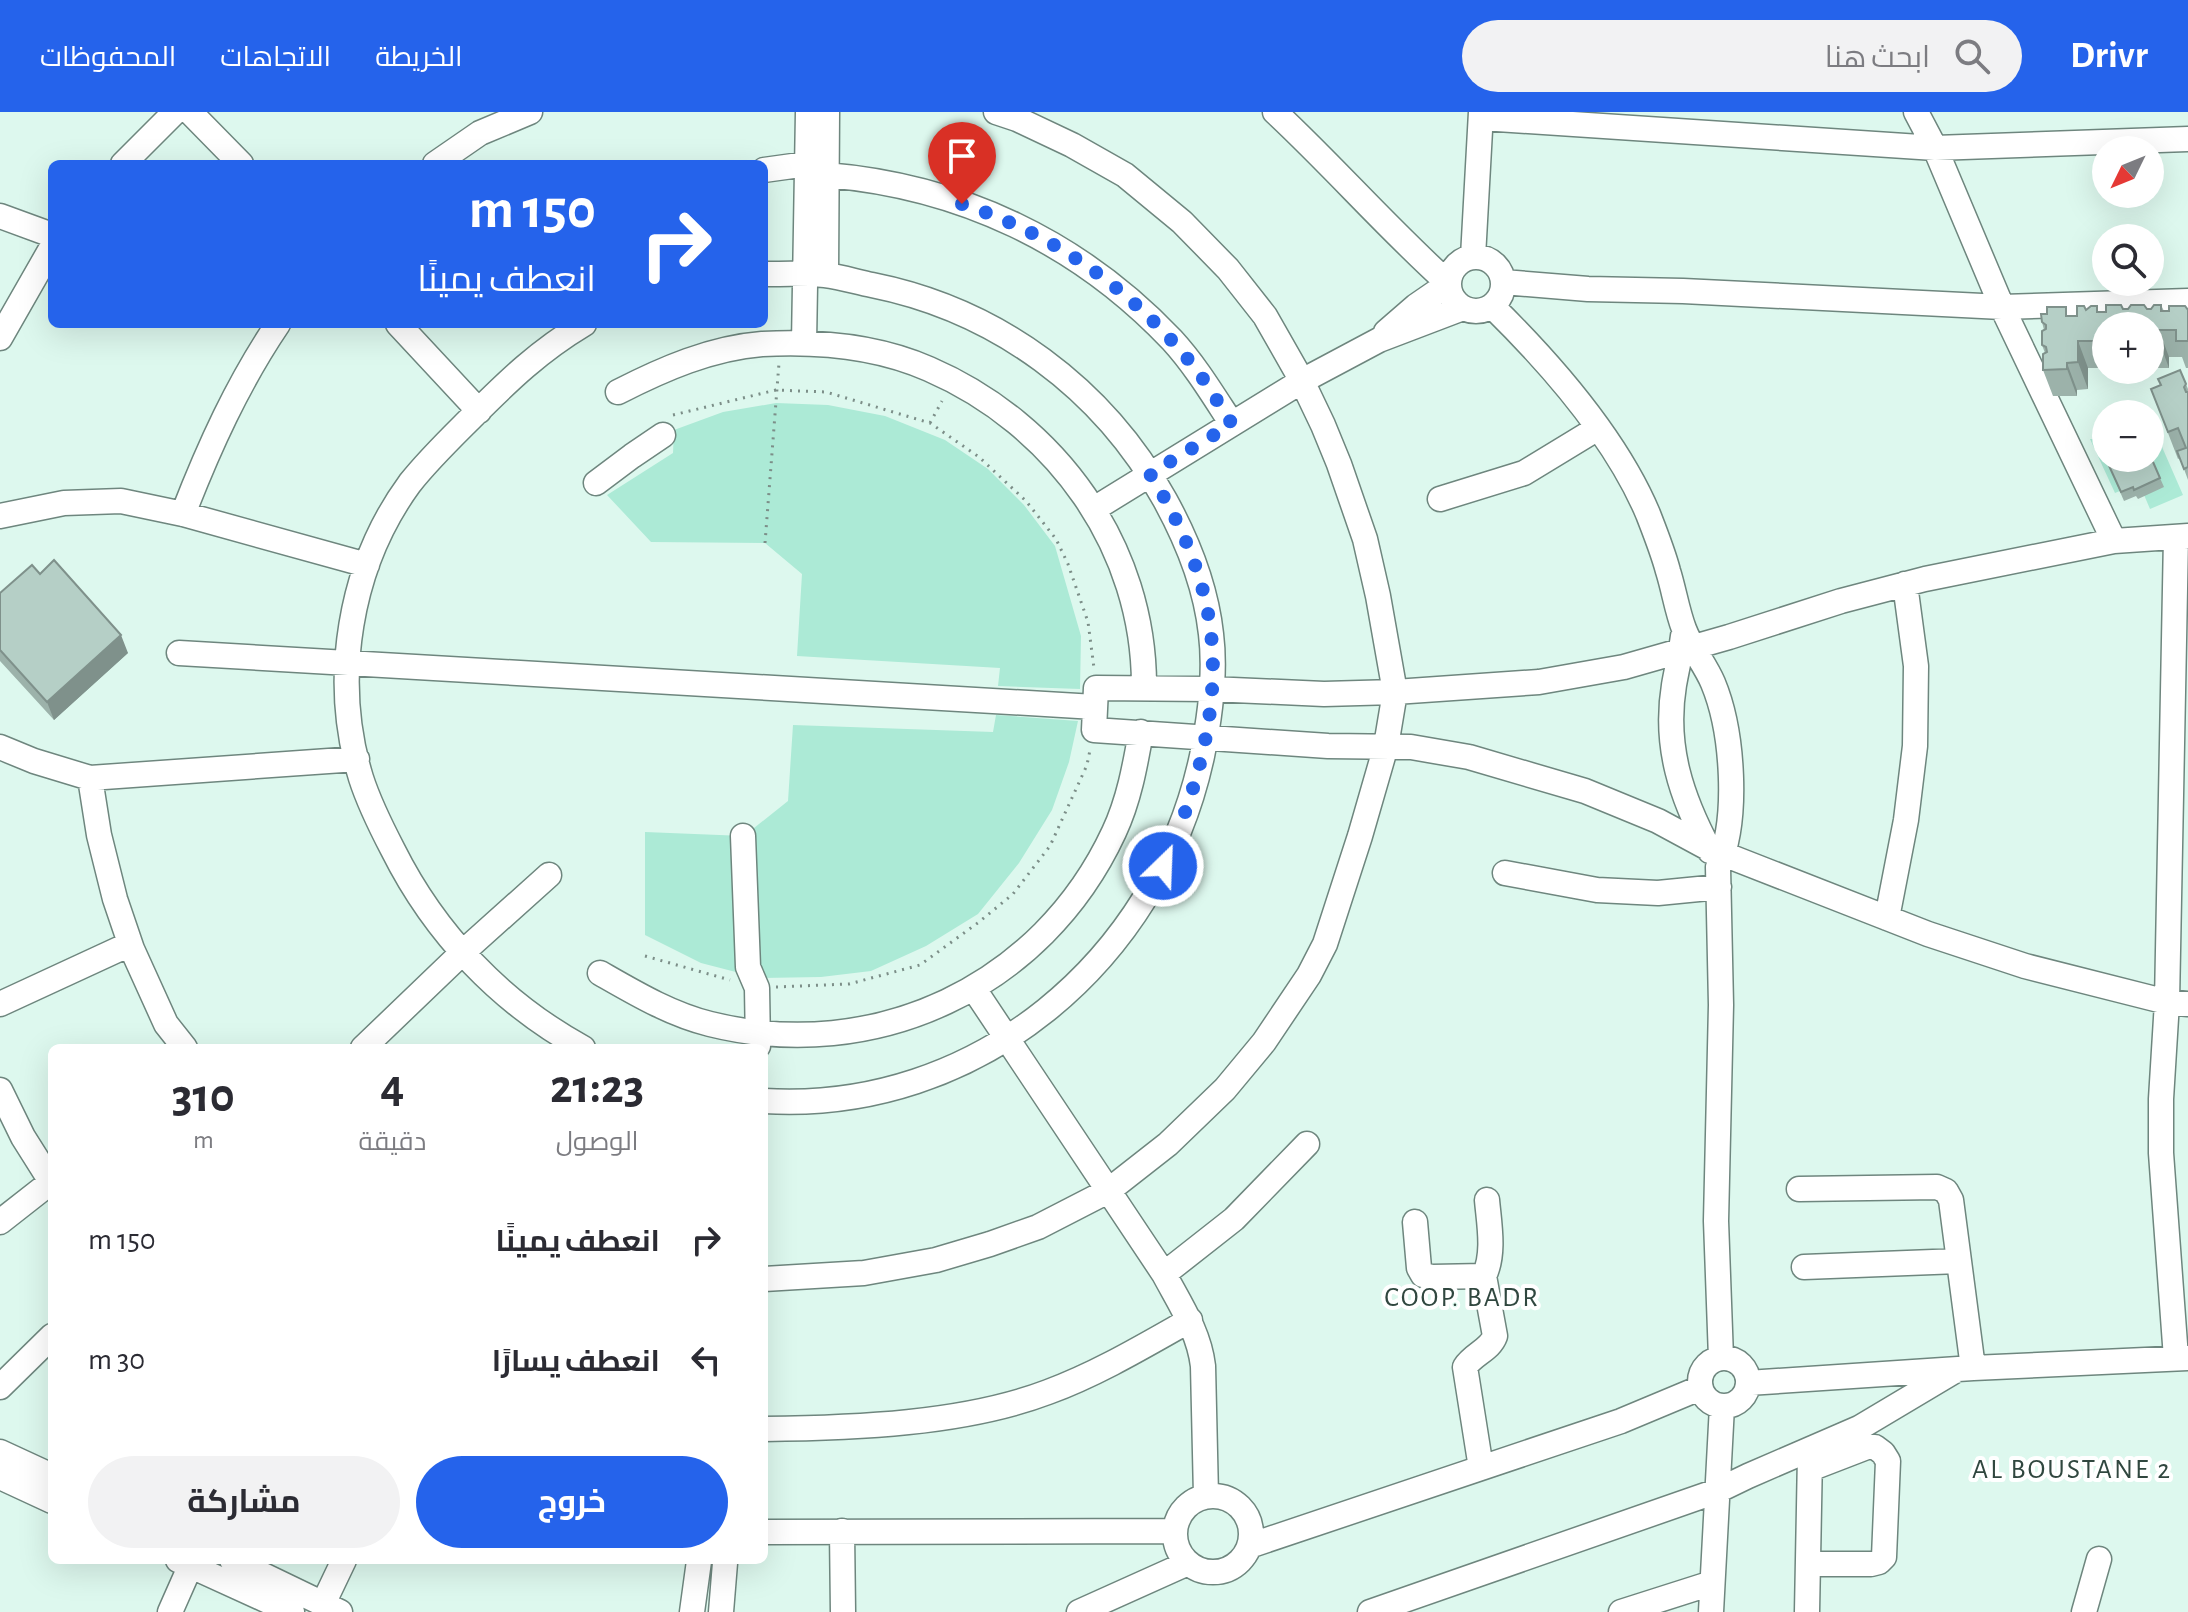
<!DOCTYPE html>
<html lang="ar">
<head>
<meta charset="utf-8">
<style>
	body { margin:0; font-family:"Alegreya Sans",Cairo,sans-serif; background:#f2f2f3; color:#2b2b33; direction:rtl; height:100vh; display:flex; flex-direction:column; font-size:30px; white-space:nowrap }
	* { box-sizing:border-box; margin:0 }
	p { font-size:26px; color:#7c7c81 }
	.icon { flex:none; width:44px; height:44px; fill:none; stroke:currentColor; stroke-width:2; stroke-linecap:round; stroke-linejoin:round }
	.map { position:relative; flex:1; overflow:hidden; direction:ltr }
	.sheet { position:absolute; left:48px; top:932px; width:720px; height:520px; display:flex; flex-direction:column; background:#fff; border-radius:12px; box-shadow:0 8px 32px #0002; direction:rtl }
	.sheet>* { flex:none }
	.hud { position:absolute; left:48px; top:48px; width:720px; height:168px; border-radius:12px; box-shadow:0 8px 32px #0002; direction:rtl; background:#2563eb; color:#fff; overflow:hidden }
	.needle { width:52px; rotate:227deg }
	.fabs { position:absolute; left:2092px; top:24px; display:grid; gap:16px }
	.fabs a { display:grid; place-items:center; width:72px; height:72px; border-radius:50%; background:#fff; box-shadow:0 8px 32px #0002; font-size:40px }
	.pin { position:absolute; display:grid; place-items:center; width:68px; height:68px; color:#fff; margin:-82px -34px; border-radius:50% 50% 50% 0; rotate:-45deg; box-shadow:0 0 8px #0007 }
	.pin .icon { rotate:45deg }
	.me { position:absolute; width:88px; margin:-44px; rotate:24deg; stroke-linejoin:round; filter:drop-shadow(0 0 6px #0008) }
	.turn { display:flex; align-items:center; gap:28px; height:168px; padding:0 40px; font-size:36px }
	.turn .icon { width:104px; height:104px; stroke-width:2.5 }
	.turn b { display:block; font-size:56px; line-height:68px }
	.eta { display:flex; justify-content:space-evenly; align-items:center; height:136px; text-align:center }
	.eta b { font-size:48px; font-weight:700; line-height:56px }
	.cta { display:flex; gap:16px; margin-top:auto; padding:16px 40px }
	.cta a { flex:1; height:92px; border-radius:48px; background:#2563eb; color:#fff; font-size:32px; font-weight:700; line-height:92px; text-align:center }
	.cta a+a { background:#f2f2f3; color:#2b2b33 }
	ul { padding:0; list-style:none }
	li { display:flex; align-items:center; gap:24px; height:120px; padding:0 40px }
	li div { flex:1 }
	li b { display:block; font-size:30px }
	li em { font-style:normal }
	header { display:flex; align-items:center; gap:48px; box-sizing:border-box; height:112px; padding:0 40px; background:#2563eb; color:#fff }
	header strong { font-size:38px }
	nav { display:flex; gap:44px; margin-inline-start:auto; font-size:28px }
	.search { width:560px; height:72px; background:#f2f2f3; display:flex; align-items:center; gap:20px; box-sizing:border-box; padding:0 28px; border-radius:44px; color:#7c7c81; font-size:30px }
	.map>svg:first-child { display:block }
	.green { fill:#acead6 }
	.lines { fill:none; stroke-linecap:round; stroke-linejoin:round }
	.minor-casing { stroke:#6e867e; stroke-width:27 }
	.path { stroke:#7c8e88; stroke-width:3; stroke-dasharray:2 6; stroke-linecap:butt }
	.minor { stroke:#fff; stroke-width:24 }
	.wall { fill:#9cb2aa }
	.shaded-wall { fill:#7f918b }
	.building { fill:#b5cfc6; stroke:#7f918b; stroke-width:2 }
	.route { stroke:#2563eb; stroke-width:14; stroke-dasharray:0 25.2 }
	.labels { text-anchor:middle; stroke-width:8; stroke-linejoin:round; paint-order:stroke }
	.quarter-label { font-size:28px; letter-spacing:2px; fill:#30473f; stroke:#fff }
</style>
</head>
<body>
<header>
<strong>Drivr</strong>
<div class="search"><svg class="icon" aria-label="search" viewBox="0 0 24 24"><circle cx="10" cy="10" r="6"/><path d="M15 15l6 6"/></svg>ابحث هنا</div>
<nav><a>الخريطة</a><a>الاتجاهات</a><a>المحفوظات</a></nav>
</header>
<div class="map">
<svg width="2188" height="1500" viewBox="0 0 2188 1500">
	<rect width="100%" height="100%" fill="#ddf8ee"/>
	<path class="green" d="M 776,291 L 828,293 L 885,304 L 945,328 L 988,357 L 1024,393 L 1055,434 L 1081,524 L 1080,577 L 998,574 L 1000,556 L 797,544 L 802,462 L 765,431 L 651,430 L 607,383 L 673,341 L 674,318 L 723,300 Z
		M 2090,327 L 2106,327 L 2106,346 L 2150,346 L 2150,328 L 2159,328 L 2183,383 L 2150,397 L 2139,371 L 2115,381 Z
		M 996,603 L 1078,609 L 1069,650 L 1052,698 L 1019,751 L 978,802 L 926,834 L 871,859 L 821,865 L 759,866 L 701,851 L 645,823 L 645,720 L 744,724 L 788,689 L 793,613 L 993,620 Z"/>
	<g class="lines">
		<defs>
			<path id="minor" d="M 190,0 L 241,52
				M 1275,0 C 1334,55 1387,116 1448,171
				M 1916,0 L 1935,36 L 2002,195 L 2114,429
				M 1482,6 L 1935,36 L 2188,27
				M 123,52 L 175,0
				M 435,52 L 480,21 L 530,0
				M 764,58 L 807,52
				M 826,63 C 961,74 1079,130 1172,228 C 1195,253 1213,283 1232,312
				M 0,104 L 52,123
				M1449 172a27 27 0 1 1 54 0a27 27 0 1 1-54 0Z
				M 1473,145 L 1481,0
				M 764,162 C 784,162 805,161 825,163 C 841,165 857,170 872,173 C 997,198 1103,276 1165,388 C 1187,428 1206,476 1211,522 C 1216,562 1210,605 1202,644 C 1158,849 976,1002 764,989
				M 826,163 L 827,0
				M 1503,170 L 1588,177 L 1683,179 L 2002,195 L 2188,189
				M 1492,194 C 1551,252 1616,326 1648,402 C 1655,420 1663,440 1668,459 C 1674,478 1677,499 1684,517 C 1691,536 1705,552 1713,571 C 1733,619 1739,707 1718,755 L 1721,893 L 1716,1109 L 1721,1246
				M 398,212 L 479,299
				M 1386,220 L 1416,194 L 1448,172
				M 0,226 L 52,135
				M 804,231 L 808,0
				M 618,280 C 663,257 711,236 762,232 C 818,229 877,234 929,257 C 1056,312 1145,435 1144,576
				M 596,371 L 632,344 L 663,323
				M 1440,387 L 1524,361 L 1598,316
				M 1094,397 L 1302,269 L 1379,228 L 1463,196
				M 183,402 C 209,335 238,271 278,212
				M 0,404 L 64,391 L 121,389 L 183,402 L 367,453
				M 2188,424 L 2114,429 L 1925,467 L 1841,489 L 1729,525 L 1624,555 L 1539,570 L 1395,580 L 1324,582 L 1211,577 L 1096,576 L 1094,618 L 1328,634 L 1411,635 L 1469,645 L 1585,679 L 1658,709 L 1708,736 L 1928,822 L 2025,854 L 2167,890 L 2188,892
				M 2176,425 L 2167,890 L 2161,987 L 2161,1041 L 2176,1246
				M 1683,524 C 1681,540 1677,556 1674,573 C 1664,634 1681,685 1710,739
				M 179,541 L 1095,595
				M 0,635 L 34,649 L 90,666 L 357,647
				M 90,666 L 99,723 L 115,787 L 132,837 L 166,912 L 185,936
				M 743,724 L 748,855 L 757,876 L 758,934
				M 1505,761 L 1597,778 L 1658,781 L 1719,775
				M 1887,806 L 1906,708 L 1915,634 L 1916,554 L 1905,472
				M 600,861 C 635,881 670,902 710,912 C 875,953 1042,875 1114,720 C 1129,688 1135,654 1141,620
				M 974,877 L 1164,1162 C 1180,1192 1199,1220 1203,1254 L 1206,1384
				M 0,892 L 130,832
				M 363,936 L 462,841 L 549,763
				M 583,936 C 501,891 435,822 393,738 C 381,715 369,691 361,666 C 331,568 349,454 410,371 C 429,347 451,326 472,305 C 509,268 539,239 584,212
				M 0,978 L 23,1025 L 52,1071
				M 1799,1077 L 1937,1075 L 1946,1079 L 1951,1088 L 1973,1256
				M 0,1110 L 51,1070
				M 1415,1110 L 1419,1156 L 1423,1163 L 1432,1165 L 1484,1164 C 1495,1142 1489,1111 1487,1088
				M 1804,1155 L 1959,1149
				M 1164,1162 L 1234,1107 L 1307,1032
				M 764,1167 L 864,1161 L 936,1148 L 990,1132 L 1038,1115 L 1108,1079 L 1168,1032 L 1225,977 L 1264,930 L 1309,863 L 1325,832 L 1360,724 L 1386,634 L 1395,580 L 1378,484 L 1365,427 L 1339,352 L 1323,313 L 1302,269 L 1265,204 L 1228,157 L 1182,110 L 1125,63 L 1072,33 L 1017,7 L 996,0
				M1700 1270a24 24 0 1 1 48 0a24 24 0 1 1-48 0Z
				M 1748,1271 L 1973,1256 L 2188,1246
				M 0,1275 L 52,1224
				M 764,1317 C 853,1316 964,1312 1048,1280 C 1097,1262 1144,1234 1190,1208
				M 0,1340 L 52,1364
				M 1481,1356 L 1465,1255 C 1473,1242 1490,1238 1495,1224 L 1484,1164
				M 0,1365 L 52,1389
				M1175 1422a38 38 0 1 1 76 0a38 38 0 1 1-76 0Z
				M 842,1419 L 843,1500
				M 764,1420 L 1174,1419
				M 1249,1434 L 1621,1309 L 1700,1276
				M 178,1448 L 292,1500
				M 232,1448 L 340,1500
				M 1808,1452 L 1871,1452 L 1879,1450 L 1884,1445 L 1888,1349 L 1883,1341 L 1875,1335 L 1867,1335 L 1810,1357
				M 323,1492 L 344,1448
				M 170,1500 L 193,1448
				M 692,1500 L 699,1449
				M 721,1500 L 725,1451
				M 1079,1500 L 1188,1451
				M 1370,1500 L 1717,1379 L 1748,1364 L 1859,1316 L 1958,1257
				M 1621,1500 L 1712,1471
				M 1711,1500 L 1722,1294
				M 1807,1500 L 1810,1343
				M 2084,1500 L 2099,1447"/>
		</defs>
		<use href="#minor" class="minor-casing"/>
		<path class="path" d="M 673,303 L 776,278 L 826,280 L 930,311 L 979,345 L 1026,389 L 1056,427 L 1068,452 L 1088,510 L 1094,556
			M 930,311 L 942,289
			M 765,431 L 779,251
			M 645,844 L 730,868
			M 776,875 L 849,872 L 920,853 L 979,810 L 1013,782 L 1050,734 L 1087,653 L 1090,638"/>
		<use href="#minor" class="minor"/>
	</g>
	<path class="wall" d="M 2161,193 L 2164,199 L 2188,198 L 2188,256 L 2186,256 L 2182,245 L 2169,245 L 2169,256 L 2150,256 L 2150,214 L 2106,214 L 2106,256 L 2088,256 L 2088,277 L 2077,278 L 2077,284 L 2053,284 L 2043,258 L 2045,241 L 2042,233 L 2044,218 L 2042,210 L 2069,204 L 2077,204 L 2086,198 L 2106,200 L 2123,197 L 2151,197 Z
		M 2180,258 L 2188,277 L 2188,368 L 2180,346 L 2178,347 L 2151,277 L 2160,273 Z
		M 2105,345 L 2132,350 L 2160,366 L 2164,375 L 2138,387 L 2136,384 L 2124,389 Z
		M 40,462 L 128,541 L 54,608 L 0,549 L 0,481 Z"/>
	<path class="shaded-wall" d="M 2159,218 L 2169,245 L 2169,256 L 2159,229 Z
		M 2078,229 L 2088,256 L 2088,277 L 2078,250 Z
		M 2067,251 L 2077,278 L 2077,284 L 2067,257 Z
		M 121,523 L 128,541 L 54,608 L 47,590 Z"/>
	<path class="building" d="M 2106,193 L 2121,193 L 2123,197 L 2128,197 L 2131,193 L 2144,193 L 2147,197 L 2151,197 L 2154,193 L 2161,193 L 2161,199 L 2169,199 L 2169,194 L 2185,194 L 2188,198 L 2188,229 L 2176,229 L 2176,218 L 2159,218 L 2159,229 L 2150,229 L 2150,214 L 2106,214 L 2106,229 L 2078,229 L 2078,250 L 2067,251 L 2067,257 L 2043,258 L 2043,242 L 2047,240 L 2046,235 L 2042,233 L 2042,219 L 2046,217 L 2046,213 L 2042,210 L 2041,202 L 2047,202 L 2047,195 L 2066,195 L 2066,204 L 2077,204 L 2077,194 L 2084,194 L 2086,198 L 2091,194 L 2097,194 L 2097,200 L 2106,200 Z
		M 2180,258 L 2186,272 L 2184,275 L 2186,280 L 2188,280 L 2188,355 L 2184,357 L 2177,339 L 2186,336 L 2178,316 L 2168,320 L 2151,277 L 2161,273 L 2158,267 Z
		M 2150,343 L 2160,366 L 2134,378 L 2133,375 L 2121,380 L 2105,345 L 2106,346 L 2131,346 L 2132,350 L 2142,346 L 2150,346 Z
		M 54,448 L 121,523 L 47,590 L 0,538 L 0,481 L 32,453 L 40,462 Z"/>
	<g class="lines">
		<path class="route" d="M 962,92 C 1056,123 1134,179 1195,256 C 1209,274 1220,294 1232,312 L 1150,362 C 1180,409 1205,465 1211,522 C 1220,600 1195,685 1163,754"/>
	</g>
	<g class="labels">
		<g class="quarter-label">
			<text x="1462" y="1194">COOP. BADR</text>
			<text x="2072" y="1366">AL BOUSTANE 2</text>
		</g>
	</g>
</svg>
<div class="fabs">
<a><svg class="needle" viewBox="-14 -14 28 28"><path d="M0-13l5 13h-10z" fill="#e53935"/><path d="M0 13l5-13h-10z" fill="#7c7c81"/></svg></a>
<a><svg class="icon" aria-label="search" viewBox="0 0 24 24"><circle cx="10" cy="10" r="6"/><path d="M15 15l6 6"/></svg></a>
<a>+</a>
<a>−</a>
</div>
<div class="pin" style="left:962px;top:92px;background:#d93025"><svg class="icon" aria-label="arrive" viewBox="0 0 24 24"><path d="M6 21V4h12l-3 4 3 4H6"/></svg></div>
<svg class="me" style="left:1163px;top:754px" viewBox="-20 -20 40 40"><circle r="17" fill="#2563eb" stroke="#fff" stroke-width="3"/><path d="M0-11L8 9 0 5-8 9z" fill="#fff"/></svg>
<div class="hud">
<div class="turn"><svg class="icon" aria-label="right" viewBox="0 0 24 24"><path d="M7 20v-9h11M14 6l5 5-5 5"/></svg><div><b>150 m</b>انعطف يمينًا</div></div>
</div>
<section class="sheet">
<div class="eta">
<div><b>21:23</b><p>الوصول</p></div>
<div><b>4</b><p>دقيقة</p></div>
<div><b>310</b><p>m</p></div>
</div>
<ul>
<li><svg class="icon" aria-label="right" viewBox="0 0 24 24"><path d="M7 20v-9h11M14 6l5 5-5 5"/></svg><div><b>انعطف يمينًا</b></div><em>150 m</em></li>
<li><svg class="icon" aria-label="left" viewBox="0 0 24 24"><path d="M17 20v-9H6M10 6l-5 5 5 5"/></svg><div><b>انعطف يسارًا</b></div><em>30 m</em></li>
</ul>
<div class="cta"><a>خروج</a><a>مشاركة</a></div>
</section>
</div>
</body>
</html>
